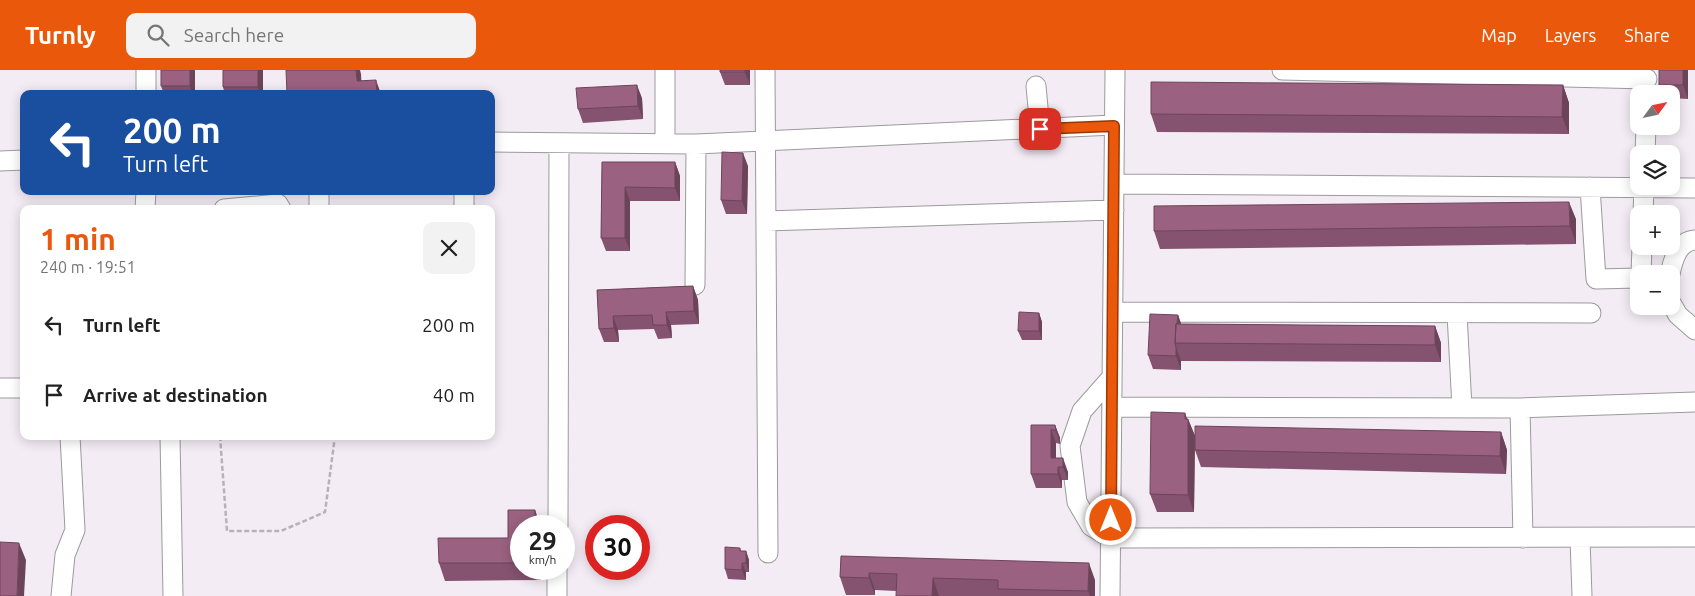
<!DOCTYPE html>
<html lang="en">
<head>
<meta charset="utf-8">
<style>
	body { margin:0; font-family:Ubuntu,sans-serif; background:#f2f2f2; color:#222; height:100vh; display:flex; flex-direction:column; font-size:19px; white-space:nowrap }
	* { box-sizing:border-box; margin:0 }
	p { font-size:16px; color:#767676 }
	.icon { flex:none; width:28px; height:28px; fill:none; stroke:currentColor; stroke-width:2; stroke-linecap:round; stroke-linejoin:round }
	.map { position:relative; flex:1; overflow:hidden }
	.panel { position:absolute; left:20px; top:135px; width:475px; height:235px; display:flex; flex-direction:column; background:#fff; border-radius:10px; box-shadow:0 2px 12px #0003 }
	.panel>* { flex:none }
	.hud { position:absolute; left:20px; top:20px; width:475px; height:105px; border-radius:10px; box-shadow:0 2px 12px #0003; background:#1a4fa0; color:#fff; overflow:hidden }
	.needle { width:32px; rotate:57deg }
	.controls { position:absolute; left:1630px; top:15px; display:grid; gap:10px }
	.controls a { display:grid; place-items:center; width:50px; height:50px; border-radius:10px; background:#fff; box-shadow:0 2px 12px #0003; font-size:25px }
	.speed { position:absolute; left:510px; top:445px; display:flex; gap:10px; font-size:25px; font-weight:700; text-align:center }
	.speed>* { display:grid; place-content:center; width:65px; height:65px; border-radius:50%; background:#fff; box-shadow:0 2px 12px #0003; line-height:1 }
	.speed small { font-size:12px; font-weight:400 }
	.speed .limit { border:8px solid #d22; background:#fff; color:#111 }
	.pin { position:absolute; display:grid; place-items:center; width:42px; height:42px; color:#fff; margin:-21px; border-radius:10px; box-shadow:0 2px 8px #0006 }
	.me { position:absolute; width:55px; margin:-28px; rotate:0deg; stroke-linejoin:round; filter:drop-shadow(0 0 4px #0008) }
	.turn { display:flex; align-items:center; gap:18px; height:105px; padding:0 20px; font-size:22px }
	.turn .icon { width:65px; height:65px; stroke-width:2.5 }
	.turn b { display:block; font-size:35px; line-height:42px }
	.round { display:grid; place-items:center; flex:none; width:52px; height:52px; border-radius:10px; background:#f2f2f2 }
	.summary { display:flex; align-items:center; justify-content:space-between; height:85px; padding:0 20px }
	h1 { font-size:30px; font-weight:700; line-height:38px; color:#ea580c }
	ul { padding:0; list-style:none }
	li { display:flex; align-items:center; gap:15px; height:70px; padding:0 20px }
	li div { flex:1 }
	li b { display:block; font-size:19px }
	li em { font-style:normal }
	header { display:flex; align-items:center; gap:30px; box-sizing:border-box; height:70px; padding:0 25px; background:#ea580c; color:#fff }
	header strong { font-size:24px }
	nav { display:flex; gap:28px; margin-inline-start:auto; font-size:18px }
	.search { width:350px; height:45px; background:#f2f2f2; display:flex; align-items:center; gap:12px; box-sizing:border-box; padding:0 18px; border-radius:10px; color:#767676; font-size:19px }
	.map>svg:first-child { display:block }
	.built { fill:#f4ecf5; fill-rule:evenodd }
	.lines { fill:none; stroke-linecap:round; stroke-linejoin:round }
	.minor-casing { stroke:#9c9a9c; stroke-width:21 }
	.path { stroke:#b5b3b6; stroke-width:2.5; stroke-dasharray:5 2.5; stroke-linecap:butt }
	.minor { stroke:#fff; stroke-width:19 }
	.wall { fill:#85536f }
	.shaded-wall { fill:#6c445a }
	.building { fill:#9b6181; stroke:#6c445a }
	.route-casing { stroke:#983908; stroke-width:12 }
	.route { stroke:#ea580c; stroke-width:9 }
</style>
</head>
<body>
<header>
<strong>Turnly</strong>
<div class="search"><svg class="icon" aria-label="search" viewBox="0 0 24 24"><circle cx="10" cy="10" r="6"/><path d="M15 15l6 6"/></svg>Search here</div>
<nav><a>Map</a><a>Layers</a><a>Share</a></nav>
</header>
<div class="map">
<svg width="1695" height="526" viewBox="0 0 1695 526">
	<rect width="100%" height="100%" fill="#fdfbfe"/>
	<path class="built" d="M 0,0 L 1695,0 L 1695,526 L 0,526 ZM 24,24 L 491,24 L 491,121 L 24,121 ZM 1639,24 L 1671,24 L 1671,56 L 1639,56 ZM 1639,84 L 1671,84 L 1671,116 L 1639,116 ZM 24,139 L 491,139 L 491,366 L 24,366 ZM 1639,144 L 1671,144 L 1671,176 L 1639,176 ZM 1639,204 L 1671,204 L 1671,236 L 1639,236 ZM 521,456 L 564,456 L 564,499 L 521,499 ZM 596,456 L 639,456 L 639,499 L 596,499 Z"/>
	<g class="lines">
		<defs>
			<path id="minor" d="M 146,0 L 146,24
				M 765,0 L 768,483
				M 1282,0 L 1647,9
				M 1036,16 L 1040,59
				M 491,72 L 696,74 L 1114,55
				M 665,74 L 665,0
				M 1645,84 L 1646,56
				M 0,91 L 24,90
				M 1114,114 L 1695,118
				M 1590,117 L 1596,209 L 1639,208
				M 145,139 L 146,121
				M 224,139 L 278,134 L 281,139
				M 319,139 L 319,121
				M 464,139 L 464,121
				M 1643,144 L 1644,116
				M 766,151 L 1114,140
				M 1641,204 L 1642,176
				M 1670,204 C 1673,190 1678,171 1695,170
				M 695,215 L 696,74
				M 1671,233 L 1678,245 L 1695,260
				M 1113,242 L 1591,243
				M 1457,244 L 1462,338
				M 1112,307 L 1082,341 L 1070,376 L 1077,432 L 1091,456 L 1111,468 L 1695,467
				M 0,318 L 24,318
				M 1112,337 L 1520,338 L 1523,468
				M 1520,338 L 1695,332
				M 170,366 L 173,526
				M 558,456 L 559,73
				M 1580,468 L 1582,526
				M 61,526 L 65,485 L 75,460 L 70,366
				M 557,526 L 557,499
				M 1110,526 L 1115,0"/>
		</defs>
		<use href="#minor" class="minor-casing"/>
		<path class="path" d="M 220,366 L 227,461 L 281,461 L 325,442 L 335,366"/>
		<use href="#minor" class="minor"/>
	</g>
	<path class="wall" d="M 195,0 L 195,24 L 164,24 L 161,16 Z
		M 223,0 L 263,0 L 263,24 L 225,24 L 223,17 Z
		M 750,0 L 750,15 L 725,15 L 720,2 Z
		M 1688,0 L 1688,29 L 1671,28 L 1671,24 L 1662,24 L 1659,15 Z
		M 1563,15 L 1569,33 L 1569,64 L 1157,62 L 1151,44 Z
		M 642,28 L 643,49 L 583,53 L 578,39 Z
		M 602,92 L 675,92 L 680,106 L 680,131 L 630,131 L 630,181 L 606,181 L 601,168 Z
		M 748,96 L 747,144 L 726,144 L 721,130 Z
		M 1576,149 L 1576,174 L 1160,179 L 1154,161 Z
		M 693,216 L 698,230 L 699,254 L 671,255 L 672,268 L 658,269 L 654,259 L 618,260 L 619,272 L 604,272 L 599,259 L 597,220 Z
		M 1039,243 L 1042,252 L 1042,270 L 1022,270 L 1018,261 Z
		M 1178,245 L 1181,254 L 1435,256 L 1441,273 L 1441,292 L 1181,291 L 1181,300 L 1153,299 L 1148,285 Z
		M 1185,343 L 1187,349 L 1188,349 L 1195,366 L 1194,442 L 1157,442 L 1150,424 Z
		M 1031,355 L 1055,355 L 1060,368 L 1060,374 L 1056,373 L 1056,388 L 1068,402 L 1068,410 L 1062,410 L 1062,418 L 1036,418 L 1031,404 Z
		M 1501,362 L 1507,380 L 1506,404 L 1201,397 L 1195,380 Z
		M 521,456 L 521,499 L 541,499 L 541,510 L 445,511 L 439,493 L 508,468 Z
		M 740,478 L 741,481 L 746,481 L 749,490 L 749,502 L 746,502 L 746,510 L 728,509 L 725,499 Z
		M 841,486 L 1095,510 L 1095,526 L 939,526 L 896,521 L 875,520 L 875,525 L 846,525 L 840,507 Z"/>
	<path class="shaded-wall" d="M 190,0 L 195,0 L 195,24 L 192,24 L 190,16 Z
		M 258,0 L 263,0 L 263,24 L 260,24 L 258,17 Z
		M 356,0 L 360,0 L 361,4 L 362,24 L 357,11 Z
		M 745,0 L 750,0 L 750,15 L 745,2 Z
		M 1683,0 L 1688,0 L 1688,29 L 1683,15 Z
		M 376,10 L 381,24 L 377,24 Z
		M 637,15 L 642,28 L 643,49 L 638,36 Z
		M 1563,15 L 1569,33 L 1569,64 L 1562,47 Z
		M 743,83 L 748,96 L 747,144 L 742,131 Z
		M 675,92 L 680,106 L 680,131 L 675,118 Z
		M 625,117 L 630,131 L 630,181 L 625,168 Z
		M 1569,132 L 1576,149 L 1576,174 L 1570,156 Z
		M 693,216 L 698,230 L 699,254 L 694,241 Z
		M 666,242 L 671,255 L 672,268 L 667,255 Z
		M 1039,243 L 1042,252 L 1042,270 L 1039,261 Z
		M 1178,245 L 1183,259 L 1177,273 Z
		M 613,246 L 618,260 L 619,272 L 614,258 Z
		M 1435,256 L 1441,273 L 1441,292 L 1435,275 Z
		M 1176,277 L 1181,291 L 1181,300 L 1176,286 Z
		M 1185,343 L 1188,352 L 1188,349 L 1195,366 L 1194,442 L 1188,425 Z
		M 1055,355 L 1060,368 L 1060,374 L 1056,361 Z
		M 1051,359 L 1056,373 L 1056,402 L 1051,388 Z
		M 1501,362 L 1507,380 L 1506,404 L 1500,386 Z
		M 1063,388 L 1068,402 L 1068,410 L 1063,397 Z
		M 1058,397 L 1062,410 L 1062,418 L 1058,404 Z
		M 535,440 L 541,456 L 535,456 Z
		M 19,473 L 26,490 L 24,526 L 17,526 Z
		M 746,481 L 749,490 L 749,502 L 746,493 Z
		M 742,493 L 746,502 L 746,510 L 742,500 Z
		M 1089,493 L 1095,510 L 1095,526 L 1090,526 L 1088,521 Z
		M 537,499 L 541,499 L 541,510 Z
		M 869,503 L 875,520 L 875,525 L 869,508 Z
		M 933,508 L 939,526 L 932,526 Z"/>
	<path class="building" d="M 161,0 L 190,0 L 190,16 L 161,16 Z
		M 223,0 L 258,0 L 258,17 L 223,17 Z
		M 286,0 L 356,0 L 357,11 L 376,10 L 377,24 L 287,24 Z
		M 720,0 L 745,0 L 745,2 L 720,2 Z
		M 1659,0 L 1683,0 L 1683,15 L 1659,15 Z
		M 1151,12 L 1563,15 L 1562,47 L 1151,44 Z
		M 637,15 L 638,36 L 578,39 L 576,18 Z
		M 722,82 L 743,83 L 742,131 L 721,130 Z
		M 602,92 L 675,92 L 675,118 L 625,117 L 625,168 L 601,168 Z
		M 1569,132 L 1570,156 L 1154,161 L 1154,136 Z
		M 693,216 L 694,241 L 666,242 L 667,255 L 653,255 L 652,245 L 613,246 L 614,258 L 599,259 L 597,220 Z
		M 1019,242 L 1039,243 L 1039,261 L 1018,261 Z
		M 1150,244 L 1178,245 L 1177,254 L 1176,254 L 1175,273 L 1176,277 L 1176,286 L 1148,285 Z
		M 1176,254 L 1435,256 L 1435,275 L 1175,273 Z
		M 1151,342 L 1185,343 L 1185,349 L 1188,349 L 1188,425 L 1150,424 Z
		M 1031,355 L 1055,355 L 1056,361 L 1051,359 L 1051,388 L 1063,388 L 1063,397 L 1058,397 L 1058,404 L 1031,404 Z
		M 1195,356 L 1501,362 L 1500,386 L 1195,380 Z
		M 508,440 L 535,440 L 535,456 L 521,456 L 521,493 L 439,493 L 438,468 L 508,468 Z
		M 0,472 L 19,473 L 17,526 L 0,526 Z
		M 725,477 L 740,478 L 740,481 L 746,481 L 746,493 L 742,493 L 742,500 L 725,499 Z
		M 841,486 L 1089,493 L 1088,521 L 998,519 L 998,510 L 933,508 L 932,526 L 896,526 L 897,504 L 869,503 L 869,508 L 840,507 Z"/>
	<g class="lines">
		<defs>
			<path id="route" d="M 1040,59 L 1114,56 L 1111,450"/>
		</defs>
		<use href="#route" class="route-casing"/>
		<use href="#route" class="route"/>
	</g>
</svg>
<div class="controls">
<a><svg class="needle" viewBox="-14 -14 28 28"><path d="M0-13l5 13h-10z" fill="#e53935"/><path d="M0 13l5-13h-10z" fill="#767676"/></svg></a>
<a><svg class="icon" aria-label="layers" viewBox="0 0 24 24"><path d="M12 4l9 5-9 5-9-5zM3 14l9 5 9-5"/></svg></a>
<a>+</a>
<a>−</a>
</div>
<div class="speed"><div>29<small>km/h</small></div><div class="limit">30</div></div>
<div class="pin" style="left:1040px;top:59px;background:#d93025"><svg class="icon" aria-label="arrive" viewBox="0 0 24 24"><path d="M6 21V4h12l-3 4 3 4H6"/></svg></div>
<svg class="me" style="left:1111px;top:450px" viewBox="-20 -20 40 40"><circle r="17" fill="#ea580c" stroke="#fff" stroke-width="3"/><path d="M0-11L8 9 0 5-8 9z" fill="#fff"/></svg>
<div class="hud">
<div class="turn"><svg class="icon" aria-label="left" viewBox="0 0 24 24"><path d="M17 20v-9H6M10 6l-5 5 5 5"/></svg><div><b>200 m</b>Turn left</div></div>
</div>
<section class="panel">
<div class="summary"><div><h1>1 min</h1><p>240 m · 19:51</p></div><a class="round"><svg class="icon" aria-label="close" viewBox="0 0 24 24"><path d="M6 6l12 12M18 6L6 18"/></svg></a></div>
<ul>
<li><svg class="icon" aria-label="left" viewBox="0 0 24 24"><path d="M17 20v-9H6M10 6l-5 5 5 5"/></svg><div><b>Turn left</b></div><em>200 m</em></li>
<li><svg class="icon" aria-label="arrive" viewBox="0 0 24 24"><path d="M6 21V4h12l-3 4 3 4H6"/></svg><div><b>Arrive at destination</b></div><em>40 m</em></li>
</ul>
</section>
</div>
</body>
</html>
